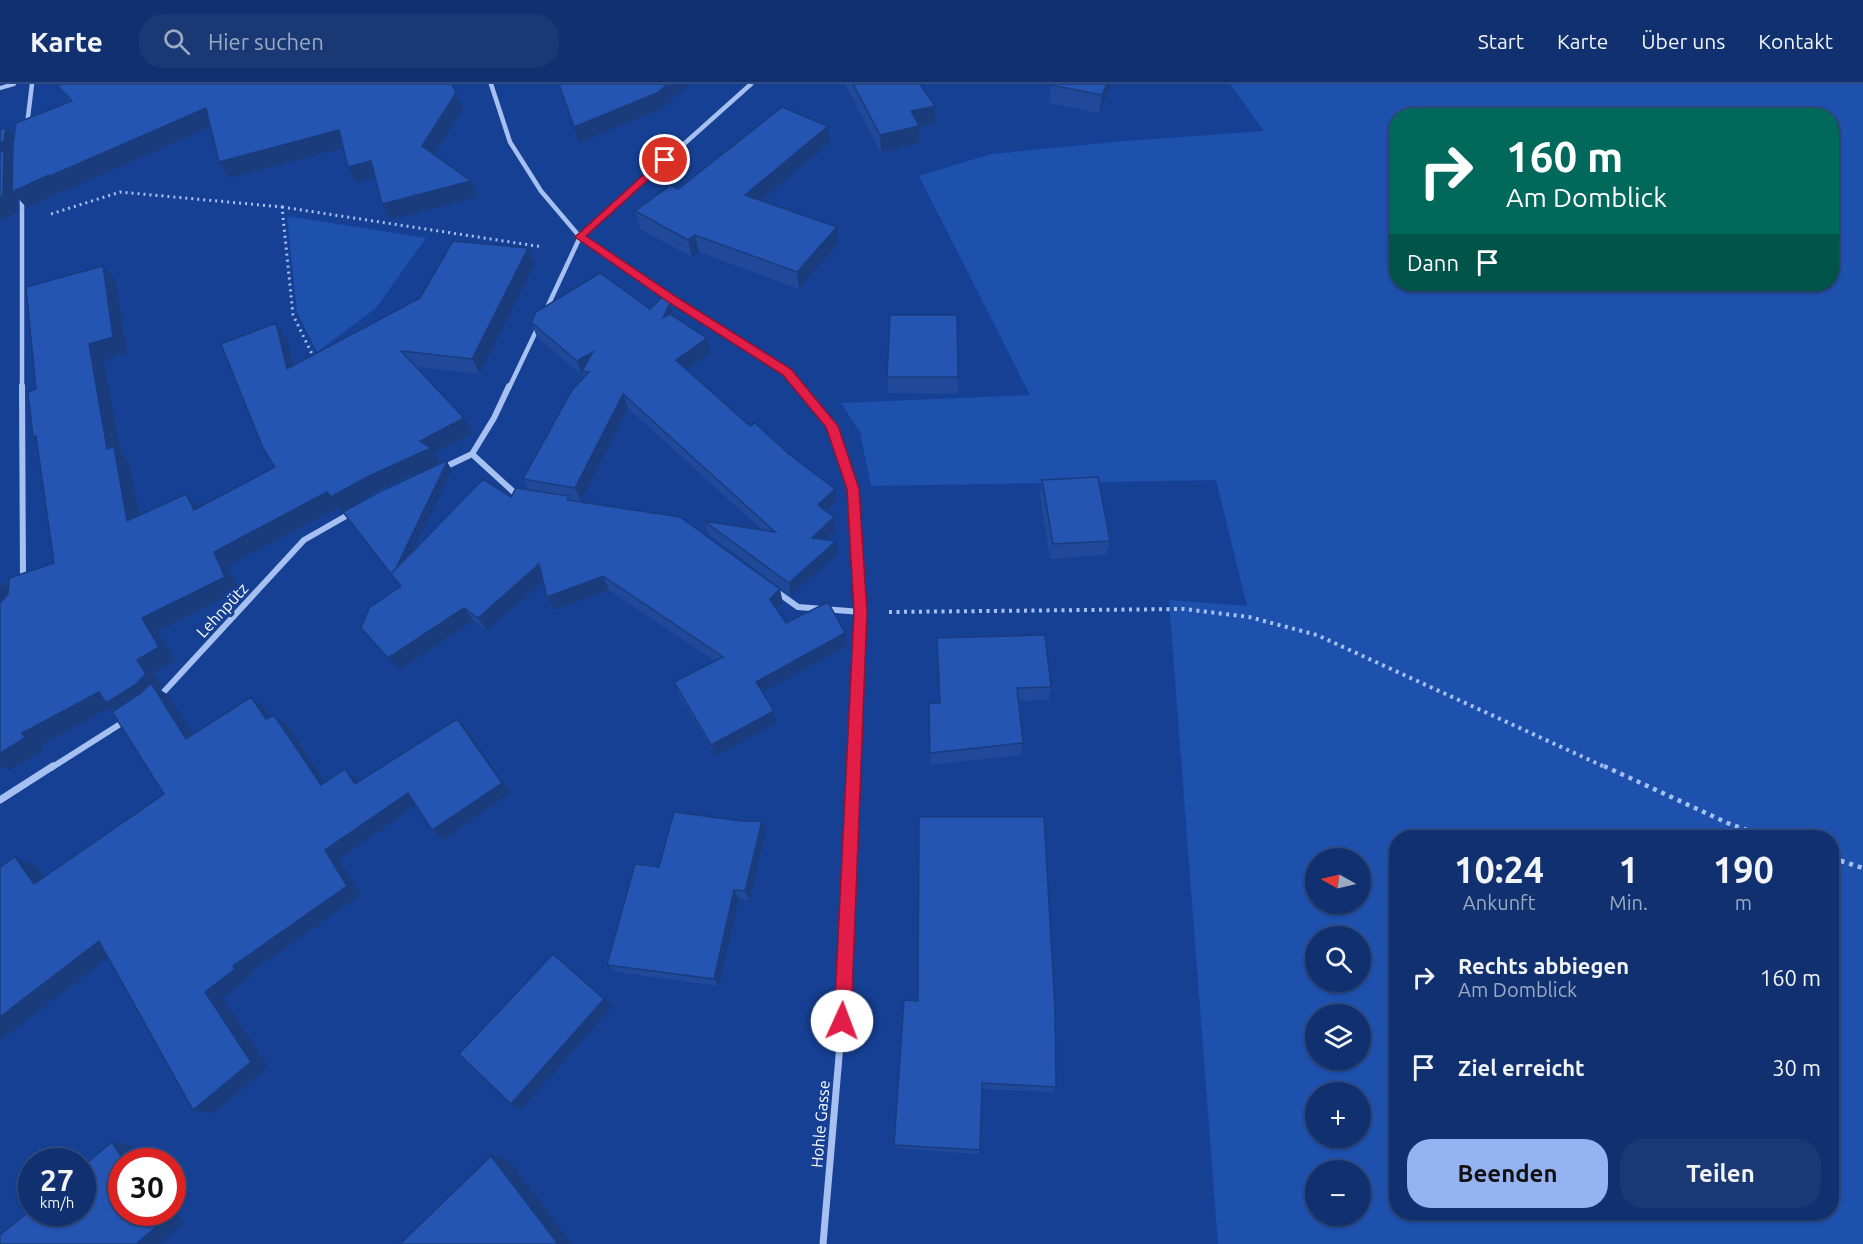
<!DOCTYPE html>
<html lang="de">
<head>
<meta charset="utf-8">
<style>
	body { margin:0; font-family:Ubuntu,sans-serif; background:#193874; color:#f1f3f6; height:100vh; display:flex; flex-direction:column; font-size:22px; white-space:nowrap }
	* { box-sizing:border-box; margin:0 }
	p { font-size:20px; color:#9ca9c3 }
	.icon { flex:none; width:33px; height:33px; fill:none; stroke:currentColor; stroke-width:2; stroke-linecap:round; stroke-linejoin:round }
	.map { position:relative; flex:1; overflow:hidden }
	.panel { position:absolute; left:1389px; top:746px; width:450px; height:390px; display:flex; flex-direction:column; background:#10306f; border-radius:24px; box-shadow:0 2px 4px #0004,0 0 0 2px #304b82 }
	.panel>* { flex:none }
	.top-card { position:absolute; left:1389px; top:24px; width:450px; height:183px; border-radius:24px; box-shadow:0 2px 4px #0004,0 0 0 2px #304b82; background:#00695c; color:#fff; overflow:hidden }
	.needle { width:39px; rotate:278deg }
	.fabs { position:absolute; left:1305px; top:764px; display:grid; gap:12px }
	.fabs a { display:grid; place-items:center; width:66px; height:66px; border-radius:50%; background:#10306f; box-shadow:0 2px 4px #0004,0 0 0 2px #304b82; font-size:30px }
	.speed { position:absolute; left:18px; top:1064px; display:flex; gap:12px; font-size:30px; font-weight:700; text-align:center }
	.speed>* { display:grid; place-content:center; width:78px; height:78px; border-radius:50%; background:#10306f; box-shadow:0 2px 4px #0004,0 0 0 2px #304b82; line-height:1 }
	.speed small { font-size:15px; font-weight:400 }
	.speed .limit { border:9px solid #d22; background:#fff; color:#111 }
	.pin { position:absolute; display:grid; place-items:center; width:51px; height:51px; color:#fff; margin:-26px; border:3px solid #fff; border-radius:50%; box-shadow:0 2px 6px #0007 }
	.me { position:absolute; width:66px; margin:-33px; rotate:2deg; stroke-linejoin:round; filter:drop-shadow(0 0 4px #0008) }
	.turn { display:flex; align-items:center; gap:21px; height:126px; padding:0 18px; font-size:27px }
	.turn .icon { width:78px; height:78px; stroke-width:2.5 }
	.turn b { display:block; font-size:42px; line-height:51px }
	.then { display:flex; align-items:center; height:57px; padding:0 18px; background:#0003; gap:12px; font-size:22px }
	.eta { display:flex; justify-content:space-evenly; align-items:center; height:102px; text-align:center }
	.eta b { font-size:36px; font-weight:600; line-height:42px }
	.primary-button { display:flex; gap:12px; margin-top:auto; padding:12px 18px }
	.primary-button a { flex:1; height:69px; border-radius:24px; background:#95b2f1; color:#111; font-size:24px; font-weight:600; line-height:69px; text-align:center }
	.primary-button a+a { background:#193874; color:#f1f3f6 }
	ul { padding:0; list-style:none }
	li { display:flex; align-items:center; gap:18px; height:90px; padding:0 18px }
	li div { flex:1 }
	li b { display:block; font-size:22px }
	li em { font-style:normal }
	header { display:flex; align-items:center; gap:36px; box-sizing:border-box; height:84px; padding:0 30px; background:#10306f; border-bottom:2px solid #304b82 }
	header strong { font-size:28px }
	nav { display:flex; gap:33px; margin-inline-start:auto; font-size:21px }
	.search { width:420px; height:54px; background:#193874; display:flex; align-items:center; gap:15px; box-sizing:border-box; padding:0 21px; border-radius:24px; color:#9ca9c3; font-size:22px }
	.map>svg:first-child { display:block }
	.green { fill:#1e50ae; fill-rule:evenodd }
	.lines { fill:none; stroke-linecap:round; stroke-linejoin:round }
	.path-far2 { stroke:#a6c0f1; stroke-width:3; stroke-dasharray:2 4; stroke-linecap:butt }
	.path-far1 { stroke:#a6c0f1; stroke-width:4; stroke-dasharray:3 4.5; stroke-linecap:butt }
	.path { stroke:#a6c0f1; stroke-width:4.5; stroke-dasharray:4 5; stroke-linecap:butt }
	.lane { stroke:#a6c0f1; stroke-width:4 }
	.street-far2 { stroke:#a6c0f1; stroke-width:4.5 }
	.street-far1 { stroke:#a6c0f1; stroke-width:6 }
	.street { stroke:#a6c0f1; stroke-width:7 }
	.wall { fill:#20499a }
	.shaded-wall { fill:#1a3c7d }
	.building { fill:#2555b3; stroke:#1a3c7d; stroke-width:1.5 }
	.route { fill:#e11d48; stroke:#92132f; stroke-width:1.5 }
	.labels { text-anchor:middle; stroke-width:6; stroke-linejoin:round; paint-order:stroke }
	.street-label { font-size:16px; fill:#fff; stroke:#164094 }
</style>
</head>
<body>
<header>
<strong>Karte</strong>
<div class="search"><svg class="icon" aria-label="search" viewBox="0 0 24 24"><circle cx="10" cy="10" r="6"/><path d="M15 15l6 6"/></svg>Hier suchen</div>
<nav><a>Start</a><a>Karte</a><a>Über uns</a><a>Kontakt</a></nav>
</header>
<div class="map">
<svg width="1863" height="1160" viewBox="0 0 1863 1160">
	<rect width="100%" height="100%" fill="#164094"/>
	<path class="green" d="M 1230,0 L 1863,0 L 1863,1160 L 1218,1160 L 1169,516 L 1247,522 L 1216,396 L 871,402 L 860,348 L 841,319 L 1030,311 L 919,92 L 991,70 L 1125,57 L 1264,47 ZM 1396,32 L 1832,32 L 1832,200 L 1396,200 ZM 1396,753 L 1832,753 L 1832,1128 L 1396,1128 ZM 1316,774 L 1360,774 L 1360,819 L 1316,819 ZM 1316,852 L 1360,852 L 1360,897 L 1316,897 ZM 1316,930 L 1360,930 L 1360,975 L 1316,975 ZM 1316,1008 L 1360,1008 L 1360,1053 L 1316,1053 ZM 1316,1086 L 1360,1086 L 1360,1131 L 1316,1131 Z
		M 287,132 L 426,154 L 376,224 L 317,268 L 297,228 Z"/>
	<g class="lines">
		<path class="path-far2" d="M 282,123 L 543,163
			M 51,130 L 120,108 L 282,123 L 293,231 L 314,274"/>
		<path class="path-far1" d="M 889,528 L 1184,525 L 1249,533 L 1317,551 L 1607,684"/>
		<path class="path" d="M 1604,682 L 1732,741 L 1768,753
			M 1832,774 L 1863,784"/>
		<path class="lane" d="M 0,4 L 14,0"/>
		<path class="street-far2" d="M 491,0 L 510,58 L 541,107 L 580,153 L 674,217 L 787,288 L 800,304
			M 27,41 L 32,0
			M 22,111 L 22,304
			M 545,228 L 580,153 L 751,0
			M 509,304 L 538,243"/>
		<path class="street-far1" d="M 22,302 L 23,497
			M 509,302 L 494,334 L 472,370 L 518,412
			M 799,302 L 832,342 L 853,405 L 861,528 L 854,684
			M 443,384 L 472,370
			M 777,508 L 798,523 L 861,528
			M 160,612 L 304,456 L 353,428
			M 51,684 L 125,637"/>
		<path class="street" d="M 0,716 L 53,682
			M 823,1160 L 842,937 L 854,682"/>
	</g>
	<path class="wall" d="M 56,0 L 463,26 L 435,71 L 471,97 L 478,113 L 390,136 L 382,120 L 375,94 L 356,99 L 343,64 L 230,94 L 211,43 L 63,108 L 62,107 L 27,124 L 18,114 L 18,129 L 0,136 L 14,53 L 69,17 Z
		M 845,0 L 920,0 L 935,40 L 919,43 L 919,59 L 881,69 Z
		M 1051,0 L 1112,0 L 1099,29 L 1049,19 Z
		M 829,59 L 762,116 L 837,143 L 838,160 L 799,205 L 699,168 L 692,173 L 640,145 L 635,127 L 678,105 Z
		M 528,164 L 535,180 L 480,290 L 416,283 L 464,334 L 473,349 L 434,370 L 440,379 L 379,406 L 343,428 L 339,423 L 228,482 L 239,506 L 158,547 L 175,576 L 154,589 L 162,602 L 159,605 L 168,611 L 193,651 L 251,613 L 266,625 L 271,632 L 288,642 L 325,698 L 345,685 L 359,697 L 468,647 L 511,709 L 443,756 L 432,746 L 416,722 L 339,775 L 361,811 L 250,889 L 252,892 L 223,914 L 268,983 L 213,1030 L 108,873 L 0,957 L 0,783 L 36,782 L 44,793 L 164,710 L 115,625 L 112,623 L 42,660 L 44,666 L 10,686 L 0,681 L 0,499 L 8,505 L 54,479 L 36,305 L 116,198 L 127,269 L 104,276 L 121,370 L 129,378 L 139,431 L 199,423 L 275,383 L 287,255 L 293,281 Z
		M 670,219 L 674,232 L 707,254 L 710,269 L 687,286 L 836,418 L 827,428 L 834,433 L 836,446 L 825,456 L 836,457 L 838,470 L 791,512 L 708,450 L 704,437 L 762,446 L 628,324 L 581,417 L 571,415 L 571,416 L 783,519 L 777,525 L 786,539 L 847,562 L 762,609 L 774,627 L 777,639 L 716,672 L 679,611 L 674,598 L 715,577 L 609,506 L 555,526 L 547,513 L 543,497 L 487,547 L 474,537 L 400,586 L 361,544 L 401,502 L 343,428 L 447,378 L 452,386 L 414,466 L 511,413 L 528,405 L 523,395 L 584,293 L 583,290 L 582,291 L 537,253 L 531,238 L 650,225 Z
		M 887,293 L 958,293 L 958,310 L 888,309 Z
		M 1042,396 L 1110,457 L 1106,471 L 1050,475 L 1040,412 Z
		M 937,554 L 1051,603 L 1049,616 L 1019,617 L 1023,659 L 1021,671 L 930,681 L 929,619 L 939,619 Z
		M 766,747 L 750,816 L 739,815 L 719,902 L 616,888 L 607,881 L 659,783 Z
		M 904,916 L 1056,1003 L 1052,1008 L 982,1005 L 980,1066 L 978,1070 L 896,1064 L 894,1061 Z"/>
	<path class="shaded-wall" d="M 668,0 L 690,0 L 661,25 L 579,59 L 574,43 Z
		M 1107,0 L 1112,0 L 1099,29 L 1102,11 Z
		M 456,9 L 463,26 L 430,78 L 422,62 Z
		M 935,22 L 935,40 L 919,43 L 919,59 L 881,69 L 880,51 L 911,27 Z
		M 206,24 L 217,40 L 63,108 L 50,92 Z
		M 828,42 L 829,59 L 748,128 L 745,111 Z
		M 6,43 L 20,60 L 18,74 L 12,76 L 18,83 L 49,91 L 62,107 L 27,124 L 18,114 L 18,129 L 0,136 L 0,58 Z
		M 339,46 L 347,63 L 230,94 L 219,78 Z
		M 371,77 L 379,93 L 356,99 L 348,83 Z
		M 471,97 L 478,113 L 390,136 L 382,120 Z
		M 837,143 L 838,160 L 799,205 L 797,188 Z
		M 695,151 L 699,168 L 692,173 L 688,156 Z
		M 528,164 L 535,180 L 480,290 L 472,275 Z
		M 103,182 L 116,198 L 127,269 L 104,276 L 121,370 L 129,378 L 143,451 L 127,437 L 107,365 L 89,260 Z
		M 670,219 L 674,233 L 663,234 Z
		M 276,239 L 287,255 L 298,300 L 287,285 Z
		M 707,254 L 710,269 L 680,291 L 676,276 Z
		M 593,268 L 582,287 L 583,290 L 582,291 L 577,277 Z
		M 623,310 L 628,324 L 581,417 L 575,404 Z
		M 464,334 L 473,349 L 434,370 L 440,379 L 379,406 L 343,428 L 339,423 L 228,482 L 239,506 L 158,547 L 175,576 L 154,589 L 162,602 L 159,605 L 168,611 L 203,666 L 124,631 L 112,623 L 42,660 L 44,666 L 10,686 L 0,681 L 0,668 L 22,649 L 137,576 L 142,534 L 214,468 Z
		M 447,378 L 452,386 L 398,498 L 392,491 Z
		M 835,405 L 836,418 L 820,434 L 818,421 Z
		M 186,410 L 200,424 L 194,426 Z
		M 834,433 L 836,446 L 814,466 L 812,454 Z
		M 836,457 L 838,470 L 791,512 L 789,499 Z
		M 539,480 L 547,494 L 487,547 L 478,534 Z
		M 603,492 L 609,506 L 555,526 L 547,513 Z
		M 0,499 L 17,512 L 0,538 Z
		M 780,505 L 783,519 L 773,528 L 770,515 Z
		M 464,524 L 474,537 L 400,586 L 388,574 Z
		M 845,549 L 847,562 L 760,610 L 756,598 Z
		M 251,613 L 266,625 L 280,647 L 266,635 Z
		M 774,627 L 777,639 L 716,672 L 711,661 Z
		M 274,631 L 288,642 L 334,712 L 321,701 Z
		M 457,635 L 468,647 L 511,709 L 443,756 L 432,746 Z
		M 345,685 L 358,696 L 368,710 L 355,700 Z
		M 408,709 L 420,719 L 339,775 L 361,811 L 250,889 L 252,892 L 223,914 L 268,983 L 213,1030 L 193,1026 L 205,908 L 233,882 L 325,766 Z
		M 762,737 L 766,747 L 750,816 L 745,807 Z
		M 15,773 L 36,782 L 55,809 L 34,800 Z
		M 734,806 L 739,815 L 719,902 L 714,895 Z
		M 99,857 L 119,865 L 0,957 L 0,933 Z
		M 553,870 L 613,922 L 522,1025 L 511,1020 Z
		M 112,1058 L 135,1062 L 145,1077 L 124,1077 Z
		M 491,1072 L 508,1076 L 573,1160 L 558,1160 Z
		M 172,1121 L 184,1139 L 160,1160 L 136,1160 L 155,1128 L 172,1128 Z"/>
	<path class="building" d="M 56,0 L 452,0 L 456,9 L 422,62 L 471,97 L 382,120 L 371,77 L 348,83 L 339,46 L 219,78 L 206,24 L 50,92 L 49,91 L 12,108 L 13,60 L 16,39 L 72,17 Z
		M 559,0 L 668,0 L 657,9 L 574,43 Z
		M 853,0 L 920,0 L 935,22 L 911,27 L 919,42 L 880,51 Z
		M 1051,0 L 1107,0 L 1102,11 L 1051,1 Z
		M 782,23 L 828,42 L 745,111 L 837,143 L 797,188 L 695,151 L 688,156 L 635,127 L 671,101 L 678,105 Z
		M 6,43 L 4,57 L 0,59 L 0,46 Z
		M 4,66 L 3,112 L 0,114 L 0,68 Z
		M 453,157 L 528,164 L 472,275 L 401,267 L 464,334 L 420,357 L 431,364 L 369,392 L 331,413 L 327,408 L 214,468 L 225,493 L 142,534 L 159,563 L 137,576 L 146,590 L 135,601 L 106,619 L 99,608 L 22,649 L 25,654 L 0,669 L 0,519 L 8,510 L 9,494 L 54,479 L 36,352 L 33,353 L 28,308 L 36,305 L 26,203 L 103,182 L 113,253 L 89,260 L 107,365 L 114,363 L 127,437 L 186,410 L 194,426 L 275,383 L 263,364 L 221,260 L 276,239 L 287,285 L 420,214 Z
		M 600,189 L 650,225 L 662,213 L 670,219 L 663,234 L 670,230 L 707,254 L 676,276 L 750,342 L 755,339 L 790,371 L 835,405 L 818,421 L 834,433 L 812,454 L 836,457 L 789,499 L 704,437 L 775,448 L 623,310 L 575,404 L 523,395 L 572,306 L 589,288 L 582,287 L 593,268 L 577,277 L 531,238 L 536,228 Z
		M 890,231 L 957,231 L 958,293 L 887,293 Z
		M 446,377 L 447,378 L 395,486 L 391,490 L 343,428 L 379,408 Z
		M 1098,393 L 1110,457 L 1053,460 L 1042,396 Z
		M 483,395 L 511,413 L 516,404 L 569,412 L 567,416 L 680,433 L 780,505 L 770,515 L 786,539 L 828,518 L 845,549 L 756,598 L 774,627 L 711,661 L 674,598 L 723,573 L 603,492 L 547,513 L 539,480 L 478,534 L 464,524 L 388,574 L 361,544 L 369,524 L 401,502 L 391,490 Z
		M 1045,551 L 1051,603 L 1017,604 L 1023,659 L 930,669 L 929,619 L 940,619 L 937,554 Z
		M 151,599 L 186,655 L 251,613 L 266,635 L 274,631 L 321,701 L 345,685 L 355,700 L 457,635 L 502,699 L 432,746 L 408,709 L 325,766 L 347,802 L 233,882 L 235,885 L 205,908 L 251,978 L 193,1026 L 99,857 L 0,933 L 0,783 L 15,773 L 34,800 L 164,710 L 112,628 L 141,609 Z
		M 674,728 L 742,737 L 762,737 L 745,807 L 734,806 L 714,895 L 607,881 L 635,780 L 659,783 Z
		M 919,733 L 1044,733 L 1055,925 L 1056,1003 L 982,999 L 980,1066 L 894,1061 L 904,916 L 918,917 Z
		M 553,870 L 604,915 L 511,1020 L 459,970 Z
		M 112,1058 L 124,1077 L 122,1077 L 122,1128 L 155,1128 L 162,1138 L 136,1160 L 0,1160 L 0,1151 L 32,1125 L 32,1128 L 82,1128 L 82,1083 Z
		M 491,1072 L 558,1160 L 400,1160 Z"/>
	<path class="route" d="M 662,74 L 670,76 L 586,152 L 678,214 L 791,285 L 838,342 L 859,405 L 867,528 L 851,937 L 848,942 L 842,945 L 837,942 L 834,937 L 854,528 L 847,405 L 826,343 L 783,291 L 670,219 L 575,153 Z"/>
	<g class="labels">
		<g class="street-label">
			<text transform="translate(222 526) rotate(-47)" y="6">Lehnpütz</text>
			<text transform="translate(820 1040) rotate(-85)" y="6">Hohle Gasse</text>
		</g>
	</g>
</svg>
<div class="fabs">
<a><svg class="needle" viewBox="-14 -14 28 28"><path d="M0-13l5 13h-10z" fill="#e53935"/><path d="M0 13l5-13h-10z" fill="#9ca9c3"/></svg></a>
<a><svg class="icon" aria-label="search" viewBox="0 0 24 24"><circle cx="10" cy="10" r="6"/><path d="M15 15l6 6"/></svg></a>
<a><svg class="icon" aria-label="layers" viewBox="0 0 24 24"><path d="M12 4l9 5-9 5-9-5zM3 14l9 5 9-5"/></svg></a>
<a>+</a>
<a>−</a>
</div>
<div class="speed"><div>27<small>km/h</small></div><div class="limit">30</div></div>
<div class="pin" style="left:665px;top:76px;background:#d93025"><svg class="icon" aria-label="arrive" viewBox="0 0 24 24"><path d="M6 21V4h12l-3 4 3 4H6"/></svg></div>
<svg class="me" style="left:842px;top:937px" viewBox="-20 -20 40 40"><circle r="19" fill="#fff"/><path d="M0-13L10 11 0 6-10 11z" fill="#e11d48"/></svg>
<div class="top-card">
<div class="turn"><svg class="icon" aria-label="right" viewBox="0 0 24 24"><path d="M7 20v-9h11M14 6l5 5-5 5"/></svg><div><b>160 m</b>Am Domblick</div></div>
<div class="then">Dann<svg class="icon" aria-label="arrive" viewBox="0 0 24 24"><path d="M6 21V4h12l-3 4 3 4H6"/></svg></div>
</div>
<section class="panel">
<div class="eta">
<div><b>10:24</b><p>Ankunft</p></div>
<div><b>1</b><p>Min.</p></div>
<div><b>190</b><p>m</p></div>
</div>
<ul>
<li><svg class="icon" aria-label="right" viewBox="0 0 24 24"><path d="M7 20v-9h11M14 6l5 5-5 5"/></svg><div><b>Rechts abbiegen</b><p>Am Domblick</p></div><em>160 m</em></li>
<li><svg class="icon" aria-label="arrive" viewBox="0 0 24 24"><path d="M6 21V4h12l-3 4 3 4H6"/></svg><div><b>Ziel erreicht</b></div><em>30 m</em></li>
</ul>
<div class="primary-button"><a>Beenden</a><a>Teilen</a></div>
</section>
</div>
</body>
</html>
